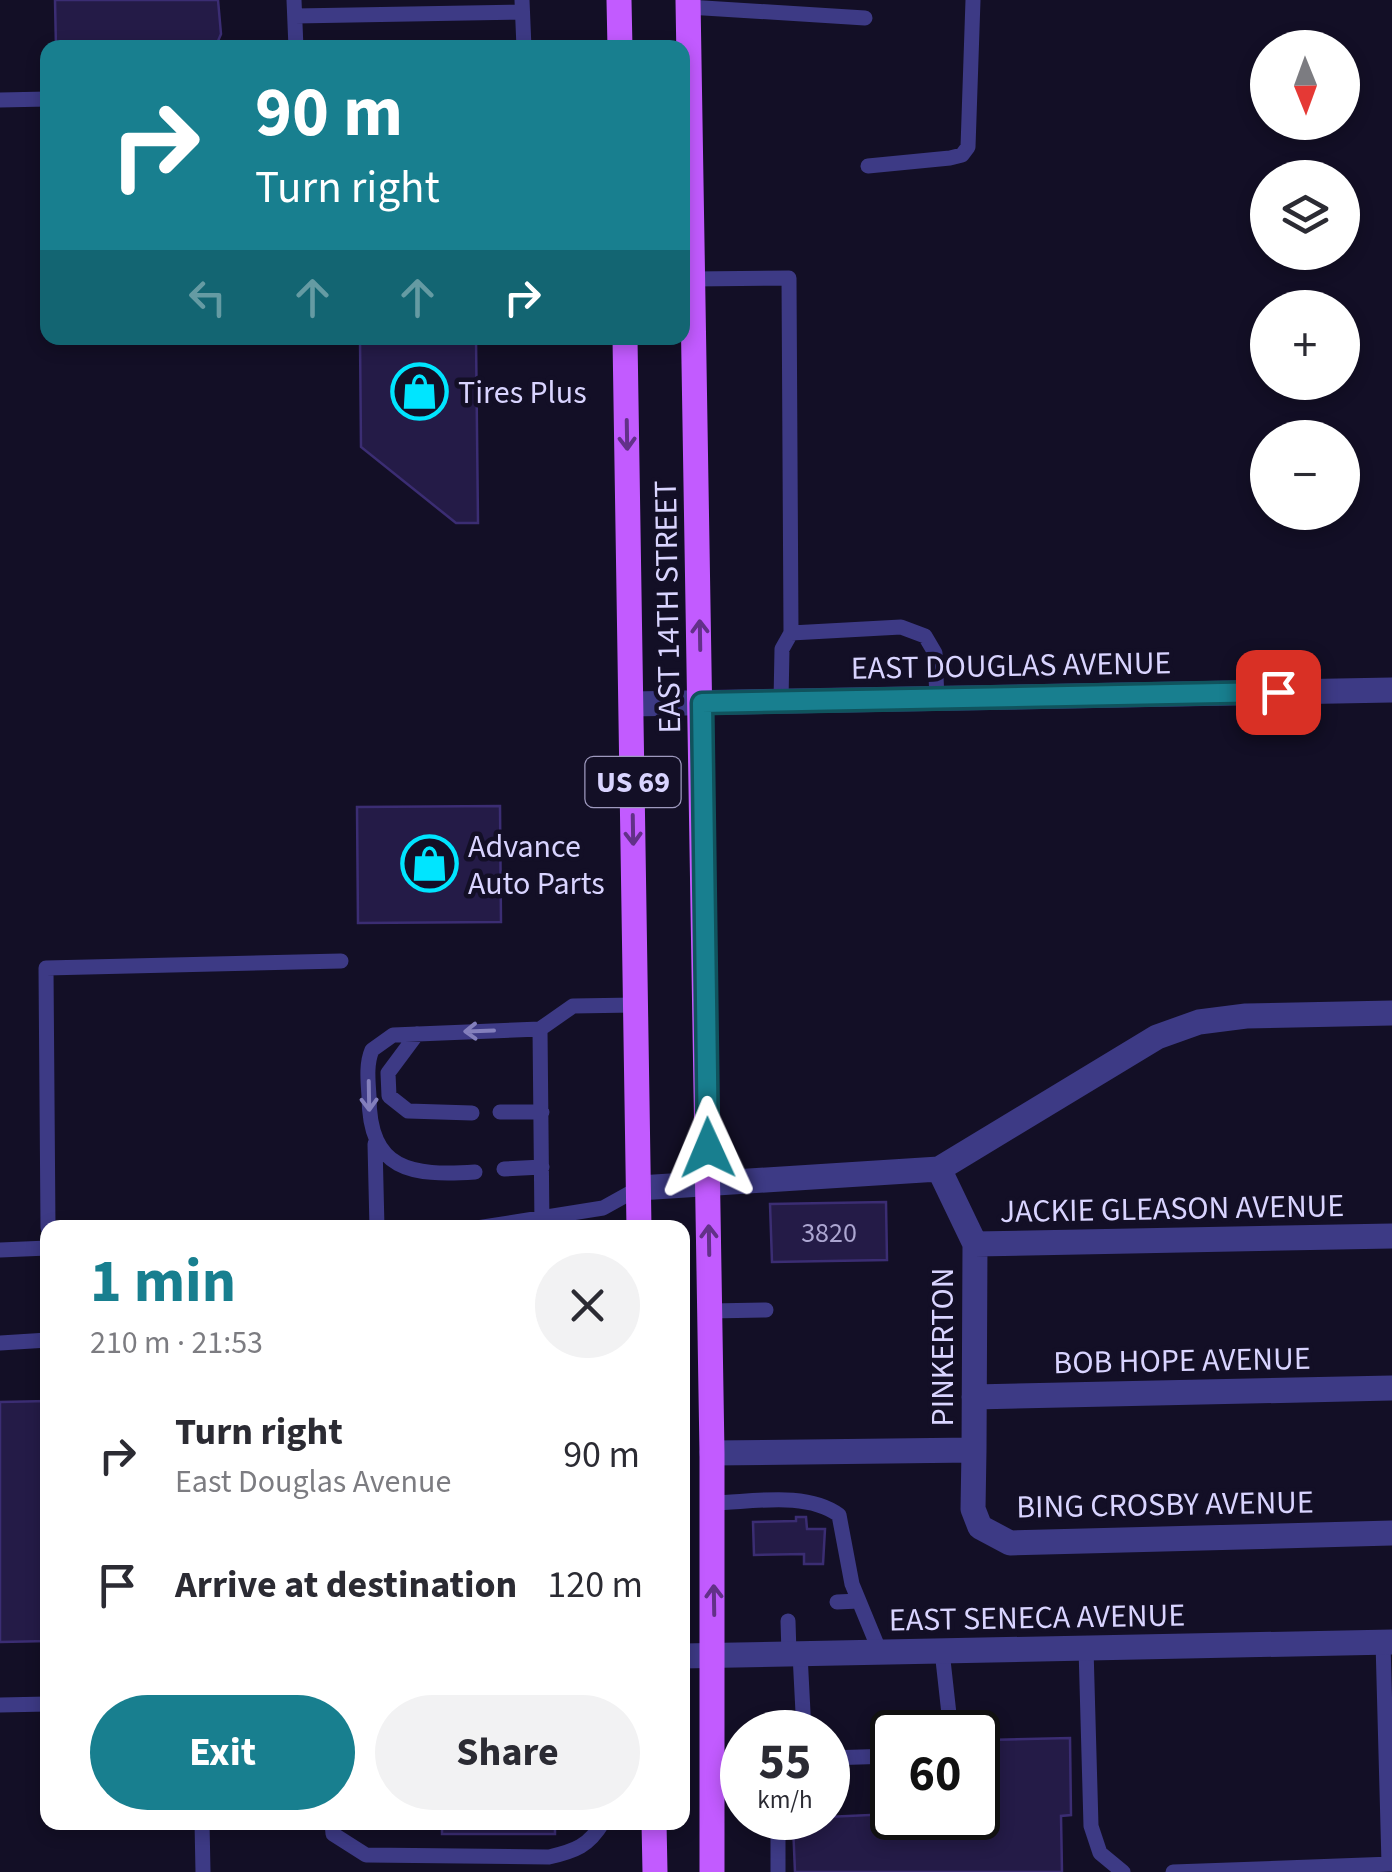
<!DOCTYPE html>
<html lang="en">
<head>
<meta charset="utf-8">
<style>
	body { margin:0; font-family:"Source Sans 3",sans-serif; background:#f2f2f3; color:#2b2b33; height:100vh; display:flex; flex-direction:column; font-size:38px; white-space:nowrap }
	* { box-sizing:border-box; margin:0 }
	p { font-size:32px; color:#7c7c81 }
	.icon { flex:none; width:55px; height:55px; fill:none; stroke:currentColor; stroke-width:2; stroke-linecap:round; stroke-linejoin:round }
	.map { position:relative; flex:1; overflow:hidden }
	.details { position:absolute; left:40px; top:1220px; width:650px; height:610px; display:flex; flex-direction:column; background:#fff; border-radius:20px; box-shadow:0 5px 15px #0003 }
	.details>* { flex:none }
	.guide { position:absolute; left:40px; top:40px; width:650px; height:305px; border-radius:20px; box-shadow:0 5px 15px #0003; background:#187f8f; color:#fff; overflow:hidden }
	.needle { width:65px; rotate:179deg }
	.buttons { position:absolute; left:1250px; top:30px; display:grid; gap:20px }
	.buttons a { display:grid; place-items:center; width:110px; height:110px; border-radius:50%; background:#fff; box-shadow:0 5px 15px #0003; font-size:50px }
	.speed { position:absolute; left:720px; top:1710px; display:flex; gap:20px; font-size:50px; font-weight:700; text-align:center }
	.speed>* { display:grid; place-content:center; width:130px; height:130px; border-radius:50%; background:#fff; box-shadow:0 5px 15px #0003; line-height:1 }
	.speed small { font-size:25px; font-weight:400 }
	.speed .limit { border:5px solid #111; border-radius:15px; background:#fff; color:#111 }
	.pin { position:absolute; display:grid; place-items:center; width:85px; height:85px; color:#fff; margin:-42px; border-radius:20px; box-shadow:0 5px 15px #0006 }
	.me { position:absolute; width:110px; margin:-55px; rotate:359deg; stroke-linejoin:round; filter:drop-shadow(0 0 8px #0008) }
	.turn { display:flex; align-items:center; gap:35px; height:210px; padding:0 50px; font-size:45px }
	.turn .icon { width:130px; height:130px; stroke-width:2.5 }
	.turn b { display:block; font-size:70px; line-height:85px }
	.lanes { display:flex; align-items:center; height:95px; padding:0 50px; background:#0003; justify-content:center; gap:50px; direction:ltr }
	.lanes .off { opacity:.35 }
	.round { display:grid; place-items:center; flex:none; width:105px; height:105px; border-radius:52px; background:#f2f2f3 }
	.head { display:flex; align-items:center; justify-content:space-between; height:170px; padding:0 50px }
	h1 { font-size:60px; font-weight:700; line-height:75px; color:#187f8f }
	.primary-button { display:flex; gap:20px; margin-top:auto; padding:20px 50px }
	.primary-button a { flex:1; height:115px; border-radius:60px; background:#187f8f; color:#fff; font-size:40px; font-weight:700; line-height:115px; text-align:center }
	.primary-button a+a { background:#f2f2f3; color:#2b2b33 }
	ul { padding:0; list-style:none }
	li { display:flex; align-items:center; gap:30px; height:130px; padding:0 50px }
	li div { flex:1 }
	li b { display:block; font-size:38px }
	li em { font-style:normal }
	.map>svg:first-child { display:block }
	.building { fill:#241b47; stroke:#3b2d73; stroke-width:2.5 }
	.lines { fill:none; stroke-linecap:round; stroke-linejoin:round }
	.lane { stroke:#3d3a85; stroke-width:15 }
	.street { stroke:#3d3a85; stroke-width:25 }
	.primary { stroke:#c25bff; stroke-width:25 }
	.oneway { stroke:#623188 }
	.oneway2 { stroke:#837fbc }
	.route-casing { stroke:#10535d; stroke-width:25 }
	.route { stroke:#187f8f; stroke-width:18 }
	.labels { text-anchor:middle; stroke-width:9; stroke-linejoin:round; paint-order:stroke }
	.number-label { font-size:28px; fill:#aca6d1 }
	.shield { fill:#130f26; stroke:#9e99be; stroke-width:2.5 }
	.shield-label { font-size:30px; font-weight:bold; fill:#d9d4ff }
	.poi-label { font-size:32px; fill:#d9d4ff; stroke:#130f26; text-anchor:start }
	.street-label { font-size:32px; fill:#d9d4ff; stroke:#130f26 }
</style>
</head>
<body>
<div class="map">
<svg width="1392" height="1872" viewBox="0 0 1392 1872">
	<rect width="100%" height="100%" fill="#130f26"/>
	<path class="building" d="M 55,0 L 218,0 L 221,34 L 215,48 L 56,48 Z
		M 360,338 L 476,338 L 478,523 L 456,523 L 361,447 Z
		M 500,806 L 501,922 L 358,923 L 357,807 Z
		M 886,1202 L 887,1260 L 772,1262 L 770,1204 Z
		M 48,1401 L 48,1641 L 0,1642 L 0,1402 Z
		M 796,1517 L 806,1517 L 807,1529 L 825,1529 L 823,1564 L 804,1564 L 804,1554 L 754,1555 L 753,1522 L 796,1521 Z
		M 1070,1738 L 1071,1815 L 1061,1816 L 1062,1872 L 795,1872 L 793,1824 L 803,1818 L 892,1814 L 892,1818 L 978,1818 L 978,1812 L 987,1812 L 986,1740 Z
		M 442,1822 L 555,1822 L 555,1834 L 442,1834 Z"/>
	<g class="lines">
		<path class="lane" d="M 294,0 L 296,48
			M 522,0 L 524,48
			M 688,7 L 865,18
			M 295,16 L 522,12
			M 0,100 L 48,99
			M 868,166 L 950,158 L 962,155 L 968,147 L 973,0
			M 693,279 L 789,278 L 791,633
			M 781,701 L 782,649 L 791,633 L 901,627 L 925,636 L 935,653 L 937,699
			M 540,1029 L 542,1228
			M 417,1034 L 388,1073 L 389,1096 L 408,1111 L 472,1113
			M 500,1112 L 542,1112
			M 375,1144 L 377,1228
			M 504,1169 L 542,1167
			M 475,1172 C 411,1176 369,1171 369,1096 C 368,1081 366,1064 372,1050 L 393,1035 L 540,1029 L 573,1006 L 635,1005
			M 48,1228 L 46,968 L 341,961
			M 477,1228 L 603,1208 L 639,1188
			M 0,1250 L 48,1248
			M 710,1311 L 766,1310
			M 0,1343 L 48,1340
			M 713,1503 C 753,1502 806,1491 839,1515 L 852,1584 L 880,1652
			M 837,1602 L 859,1601
			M 788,1621 L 789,1654
			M 1383,1642 L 1389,1864
			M 1086,1648 L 1091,1826 L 1100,1853 L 1123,1872
			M 942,1651 L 951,1732
			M 800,1654 L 804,1732
			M 0,1705 L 48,1704
			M 828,1758 L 892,1756
			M 202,1822 L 203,1872
			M 332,1822 L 333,1834 L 366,1855 L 549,1857 C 575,1851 589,1846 603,1822
			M 778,1872 L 778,1818
			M 1173,1872 L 1392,1864"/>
		<path class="street" d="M 632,704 L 1392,690
			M 939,1169 L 975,1244 L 1392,1236
			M 639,1188 L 939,1169 L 1157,1037 L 1199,1022 L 1246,1016 L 1392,1013
			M 974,1397 L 1392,1388
			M 974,1450 L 975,1244
			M 712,1453 L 974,1450 L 973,1509 L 980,1527 L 1010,1543 L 1392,1533
			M 682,1656 L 1392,1642"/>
		<path class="primary" d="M 619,0 L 620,48
			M 688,0 L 712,1453 L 712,1872
			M 625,338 L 639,1228
			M 654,1822 L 655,1872"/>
	</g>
	<defs><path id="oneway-shaft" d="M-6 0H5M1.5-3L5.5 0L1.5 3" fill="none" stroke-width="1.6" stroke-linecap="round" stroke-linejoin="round" transform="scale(2.5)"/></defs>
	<g class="oneway">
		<use href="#oneway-shaft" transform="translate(627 435) rotate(89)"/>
		<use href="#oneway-shaft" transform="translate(700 635) rotate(-91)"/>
		<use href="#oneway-shaft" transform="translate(633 830) rotate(89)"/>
		<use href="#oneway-shaft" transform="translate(709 1240) rotate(-91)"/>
		<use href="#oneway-shaft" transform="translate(714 1600) rotate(-91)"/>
	</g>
	<g class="oneway2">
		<use href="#oneway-shaft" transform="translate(479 1031) rotate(178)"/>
		<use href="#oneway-shaft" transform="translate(369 1096) rotate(89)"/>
	</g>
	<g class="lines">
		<defs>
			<path id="route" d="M 708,1148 L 702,703 L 1278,692"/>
		</defs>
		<use href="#route" class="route-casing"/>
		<use href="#route" class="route"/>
	</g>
	<defs>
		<symbol id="shop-ring" viewBox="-11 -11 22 22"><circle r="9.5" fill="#130f26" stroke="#00e5ff" stroke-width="1.5"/><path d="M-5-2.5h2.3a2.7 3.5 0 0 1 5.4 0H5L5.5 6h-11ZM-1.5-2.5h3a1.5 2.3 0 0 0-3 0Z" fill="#00e5ff"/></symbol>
	</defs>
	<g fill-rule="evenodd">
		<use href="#shop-ring" x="388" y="360" width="63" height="63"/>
		<use href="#shop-ring" x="398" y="832" width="63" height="63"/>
	</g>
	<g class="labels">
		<g class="number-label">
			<text x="829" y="1242">3820</text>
		</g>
		<rect class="shield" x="585.5" y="757" width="95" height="50" rx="8"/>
		<g class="shield-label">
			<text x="633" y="792">US 69</text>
		</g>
		<g class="poi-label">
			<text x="458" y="403">Tires Plus</text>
			<text x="468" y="857">Advance<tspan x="468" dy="37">Auto Parts</tspan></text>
		</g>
		<g class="street-label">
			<text transform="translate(667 607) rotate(-91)" y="11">EAST 14TH STREET</text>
			<text transform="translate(1011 665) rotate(-1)" y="11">EAST DOUGLAS AVENUE</text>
			<text transform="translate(1172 1208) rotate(-1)" y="11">JACKIE GLEASON AVENUE</text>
			<text transform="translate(942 1347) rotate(-90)" y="11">PINKERTON</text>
			<text transform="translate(1182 1360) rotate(-1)" y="11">BOB HOPE AVENUE</text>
			<text transform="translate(1165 1504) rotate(-1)" y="11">BING CROSBY AVENUE</text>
			<text transform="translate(1037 1617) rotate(-1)" y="11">EAST SENECA AVENUE</text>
		</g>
	</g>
</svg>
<div class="buttons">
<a><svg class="needle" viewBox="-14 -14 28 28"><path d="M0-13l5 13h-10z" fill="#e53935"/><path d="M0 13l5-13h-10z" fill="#7c7c81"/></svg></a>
<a><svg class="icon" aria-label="layers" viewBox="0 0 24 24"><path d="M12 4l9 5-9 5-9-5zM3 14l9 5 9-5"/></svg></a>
<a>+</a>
<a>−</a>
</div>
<div class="speed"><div>55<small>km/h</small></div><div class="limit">60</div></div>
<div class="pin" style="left:1278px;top:692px;background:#d93025"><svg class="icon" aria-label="arrive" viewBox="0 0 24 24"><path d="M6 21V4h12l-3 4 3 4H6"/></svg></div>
<svg class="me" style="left:708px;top:1148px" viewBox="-20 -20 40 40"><path d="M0-17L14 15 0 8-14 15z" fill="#187f8f" stroke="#fff" stroke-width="4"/></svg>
<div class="guide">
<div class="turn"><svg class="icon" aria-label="right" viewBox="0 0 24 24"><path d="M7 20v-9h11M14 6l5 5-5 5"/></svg><div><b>90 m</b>Turn right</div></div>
<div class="lanes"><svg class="icon off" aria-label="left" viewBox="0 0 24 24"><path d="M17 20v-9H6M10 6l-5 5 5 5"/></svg><svg class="icon off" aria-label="ahead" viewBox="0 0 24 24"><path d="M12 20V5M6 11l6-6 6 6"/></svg><svg class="icon off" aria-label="ahead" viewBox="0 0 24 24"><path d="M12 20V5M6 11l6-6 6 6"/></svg><svg class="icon" aria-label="right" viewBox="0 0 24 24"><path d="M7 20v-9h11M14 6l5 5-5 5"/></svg></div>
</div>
<section class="details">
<div class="head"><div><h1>1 min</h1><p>210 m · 21:53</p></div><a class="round"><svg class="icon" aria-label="close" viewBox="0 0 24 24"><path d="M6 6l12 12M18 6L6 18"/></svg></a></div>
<ul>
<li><svg class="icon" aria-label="right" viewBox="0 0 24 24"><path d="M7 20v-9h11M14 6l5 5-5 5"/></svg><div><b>Turn right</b><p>East Douglas Avenue</p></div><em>90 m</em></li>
<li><svg class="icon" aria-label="arrive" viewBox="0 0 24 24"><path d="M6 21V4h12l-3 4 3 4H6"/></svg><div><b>Arrive at destination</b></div><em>120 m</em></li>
</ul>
<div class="primary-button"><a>Exit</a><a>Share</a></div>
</section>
</div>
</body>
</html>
